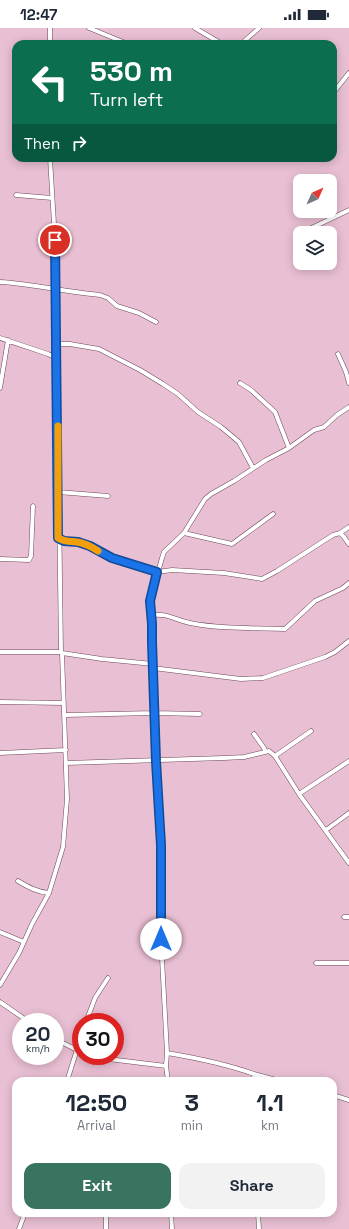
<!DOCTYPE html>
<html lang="en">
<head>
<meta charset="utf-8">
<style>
	body { margin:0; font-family:"Space Grotesk",sans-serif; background:#f2f2f3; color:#1f2937; height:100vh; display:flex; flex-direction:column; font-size:15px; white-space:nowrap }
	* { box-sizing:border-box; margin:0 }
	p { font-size:13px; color:#747a83 }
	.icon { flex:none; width:22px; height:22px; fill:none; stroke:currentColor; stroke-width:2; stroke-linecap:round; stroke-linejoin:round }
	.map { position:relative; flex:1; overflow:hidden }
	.drawer { position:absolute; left:12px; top:1049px; width:325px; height:140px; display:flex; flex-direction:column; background:#fff; border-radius:12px; box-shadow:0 2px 10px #0003 }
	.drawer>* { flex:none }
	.guide { position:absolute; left:12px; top:12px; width:325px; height:122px; border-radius:12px; box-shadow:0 2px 10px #0003; background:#0b6e4f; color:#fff; overflow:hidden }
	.needle { width:26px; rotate:45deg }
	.controls { position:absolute; left:293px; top:146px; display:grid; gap:8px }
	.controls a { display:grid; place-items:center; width:44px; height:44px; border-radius:8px; background:#fff; box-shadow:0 2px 10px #0003; font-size:20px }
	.speed { position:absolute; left:12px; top:985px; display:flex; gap:8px; font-size:20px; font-weight:700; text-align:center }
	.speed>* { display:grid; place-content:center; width:52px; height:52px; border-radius:50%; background:#fff; box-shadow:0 2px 10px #0003; line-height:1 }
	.speed small { font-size:10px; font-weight:400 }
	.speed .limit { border:6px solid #d22; background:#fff; color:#111 }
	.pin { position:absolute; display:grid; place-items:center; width:34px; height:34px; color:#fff; margin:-17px; border:2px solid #fff; border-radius:50%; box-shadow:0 1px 4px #0007 }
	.me { position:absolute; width:44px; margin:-22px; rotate:0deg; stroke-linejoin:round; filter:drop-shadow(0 0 3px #0008) }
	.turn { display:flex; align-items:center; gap:14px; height:84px; padding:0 12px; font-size:18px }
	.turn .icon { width:52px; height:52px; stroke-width:2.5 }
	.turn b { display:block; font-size:28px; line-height:34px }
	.then { display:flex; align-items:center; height:38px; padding:0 12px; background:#0003; gap:8px; font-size:15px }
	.eta { display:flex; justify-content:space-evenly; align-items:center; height:68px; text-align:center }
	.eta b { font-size:24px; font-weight:600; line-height:28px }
	.button { display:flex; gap:8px; margin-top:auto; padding:8px 12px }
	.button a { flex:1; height:46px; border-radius:12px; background:#38745f; color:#fff; font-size:16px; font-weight:600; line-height:46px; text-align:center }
	.button a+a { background:#f2f2f3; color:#1f2937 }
	.status { display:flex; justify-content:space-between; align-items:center; height:28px; padding:0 20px; background:#fff; direction:ltr }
	.status svg { height:11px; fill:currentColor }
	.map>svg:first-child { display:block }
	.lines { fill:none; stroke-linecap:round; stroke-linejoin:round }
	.minor-casing { stroke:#6c485a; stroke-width:5 }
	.minor { stroke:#fff; stroke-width:4 }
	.route-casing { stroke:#114b97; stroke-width:10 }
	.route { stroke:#1a73e8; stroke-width:7 }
	.slow { stroke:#f59e0b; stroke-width:7 }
</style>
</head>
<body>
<div class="status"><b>12:47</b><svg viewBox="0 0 49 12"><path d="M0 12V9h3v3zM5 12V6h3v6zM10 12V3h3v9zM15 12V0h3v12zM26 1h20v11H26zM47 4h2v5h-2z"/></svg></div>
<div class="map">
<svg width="349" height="1201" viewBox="0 0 349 1201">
	<rect width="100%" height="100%" fill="#e9bfd3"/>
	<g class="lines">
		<defs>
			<path id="minor" d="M 50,0 L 50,16
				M 89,0 L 128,16
				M 195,0 L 222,16
				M 241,16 L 259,0
				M 333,65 L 349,45
				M 50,130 L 55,212 L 55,316 L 58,399 L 61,624
				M 16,167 L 52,170
				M 301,205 L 349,182
				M 0,254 C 34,256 66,264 100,267 L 108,270 L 117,278 L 139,285 L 156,294
				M 0,310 L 48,326 L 56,330
				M 55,316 L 70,316 L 99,321 L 140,342 L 163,356 L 178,366 L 198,384 L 221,399 L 239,414 L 253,440
				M 338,326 L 346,344 L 349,355
				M 240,355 L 251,362 L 275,384 L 289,420
				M 0,360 L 8,312
				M 58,464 L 108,468
				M 184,505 L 232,516 L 273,486
				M 340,505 L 349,499
				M 58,510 L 64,513 L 78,514 L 90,518 L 112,530 L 157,544 L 172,542 L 224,545 L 262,551 L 277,543 L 333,507 L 340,505 L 344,509 L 349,516
				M 0,531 L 29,532 L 31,528 L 33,478
				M 151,587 C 169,585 174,592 190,595 C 221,601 253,600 285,601 L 315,573 L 343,560 L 349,555
				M 0,624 L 61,624 L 62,625 L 67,771 L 63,819 L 49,865 L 32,896 L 19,925 L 0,957
				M 62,625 L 102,631 L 153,636
				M 153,640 L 241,651 L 263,650 L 325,629 L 335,624 L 349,613
				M 0,674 L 64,675
				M 65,687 L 154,685 L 200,686
				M 254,706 L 264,720 L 265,723
				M 0,725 L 66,722
				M 275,728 L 311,703
				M 66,735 L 224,730 L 244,729 L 269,723 L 275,728 L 299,766 L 349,835
				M 299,766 L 349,733
				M 326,802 L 349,785
				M 18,853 C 28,859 37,864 49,865
				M 344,889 L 349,889
				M 0,904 L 24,914
				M 316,935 L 349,935
				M 0,974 L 29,994
				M 86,994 L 95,970 L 108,950
				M 55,1011 L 81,1024
				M 167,1025 L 161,911 L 161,817 L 156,733 L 152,596 L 150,573 L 162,530 L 164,524 L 184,505 L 205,471 L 211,466 L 234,453 L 266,432 L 289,420 L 314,402 L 324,399 L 337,387 L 349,379
				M 92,1028 L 100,1030 L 166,1038
				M 254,1046 L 280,1053
				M 67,1053 L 81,1009
				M 168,1053 L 166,1038 L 167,1025 C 197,1030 226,1036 254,1046 L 254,1053
				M 333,1067 L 349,1072
				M 106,1185 L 106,1201
				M 171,1185 L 172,1201
				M 258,1185 L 259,1201
				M 19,1201 L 25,1185"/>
		</defs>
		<use href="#minor" class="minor-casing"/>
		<use href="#minor" class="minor"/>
	</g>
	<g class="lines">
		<defs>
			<path id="route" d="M 55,212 L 58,510 L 64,513 L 78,514 L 90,518 L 112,530 L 157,544 L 150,573 L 152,596 L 152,614 L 156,733 L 161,817 L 161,911"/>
		</defs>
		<use href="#route" class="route-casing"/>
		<use href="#route" class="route"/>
		<path class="slow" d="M 58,398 L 58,510 C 65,514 70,513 77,514 C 85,515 92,519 98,523"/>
	</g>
</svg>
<div class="controls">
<a><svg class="needle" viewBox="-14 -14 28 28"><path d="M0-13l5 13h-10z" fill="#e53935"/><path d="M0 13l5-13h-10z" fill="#747a83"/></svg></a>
<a><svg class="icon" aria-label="layers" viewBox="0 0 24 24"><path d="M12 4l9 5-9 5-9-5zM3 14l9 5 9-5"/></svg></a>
</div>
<div class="speed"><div>20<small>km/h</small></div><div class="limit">30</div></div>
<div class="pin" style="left:55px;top:212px;background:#d93025"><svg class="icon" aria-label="arrive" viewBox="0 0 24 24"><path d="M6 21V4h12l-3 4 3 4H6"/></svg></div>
<svg class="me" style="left:161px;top:911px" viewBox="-20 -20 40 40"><circle r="19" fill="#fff"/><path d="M0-13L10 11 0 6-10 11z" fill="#1a73e8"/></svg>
<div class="guide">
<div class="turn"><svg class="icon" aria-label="left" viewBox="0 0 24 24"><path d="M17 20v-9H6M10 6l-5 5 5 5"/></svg><div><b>530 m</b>Turn left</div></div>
<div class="then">Then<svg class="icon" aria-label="right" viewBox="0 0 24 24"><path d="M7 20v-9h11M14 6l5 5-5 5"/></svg></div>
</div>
<section class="drawer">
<div class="eta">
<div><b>12:50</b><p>Arrival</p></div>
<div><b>3</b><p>min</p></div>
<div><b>1.1</b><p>km</p></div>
</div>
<div class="button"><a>Exit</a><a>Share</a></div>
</section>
</div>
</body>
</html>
